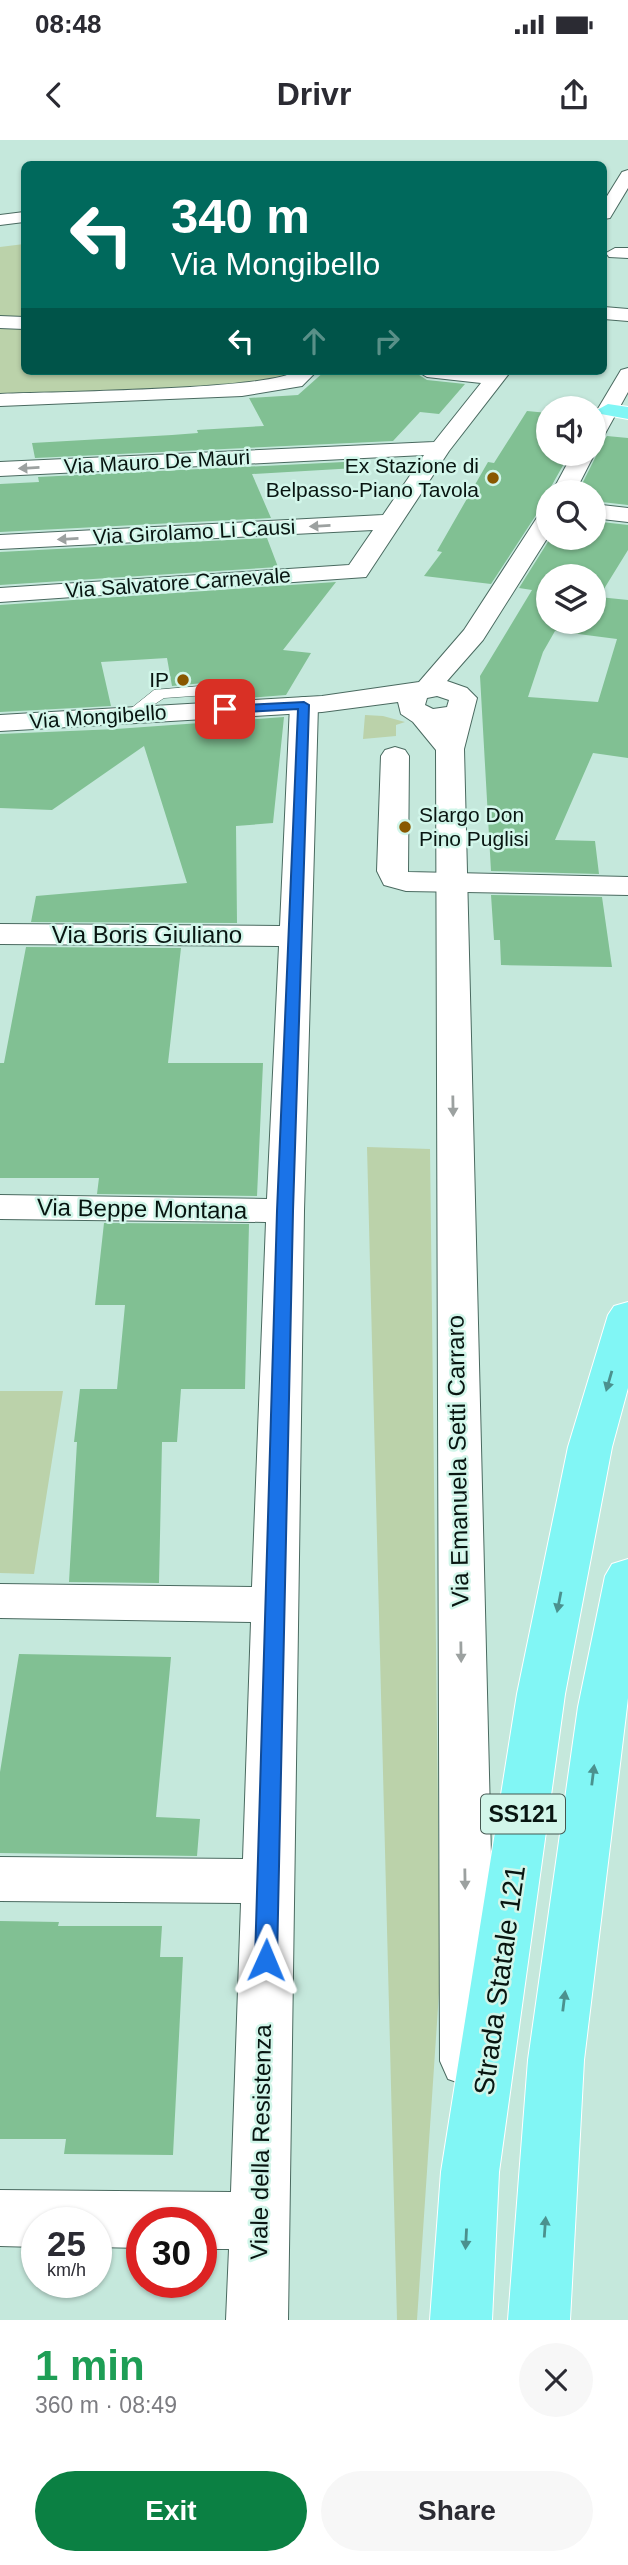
<!DOCTYPE html>
<html lang="en">
<head>
<meta charset="utf-8">
<style>
	body { margin:0; font-family:Arial,sans-serif; background:#f7f7f7; color:#2b2b33; height:100vh; display:flex; flex-direction:column; font-size:26px; white-space:nowrap }
	* { box-sizing:border-box; margin:0 }
	p { font-size:23px; color:#7c7c81 }
	.icon { flex:none; width:38px; height:38px; fill:none; stroke:currentColor; stroke-width:2; stroke-linecap:round; stroke-linejoin:round }
	.map { position:relative; height:2180px; overflow:hidden }
	.panel { display:flex; flex-direction:column; background:#fff; flex:1 }
	.panel>* { flex:none }
	.top-card { position:absolute; left:21px; top:21px; width:586px; height:214px; border-radius:10px; box-shadow:0 2px 5px #0004; background:#00695c; color:#fff; overflow:hidden }
	.fabs { position:absolute; left:536px; top:256px; display:grid; gap:14px }
	.fabs a { display:grid; place-items:center; width:70px; height:70px; border-radius:50%; background:#fff; box-shadow:0 2px 5px #0004; font-size:35px }
	.speed { position:absolute; left:21px; top:2067px; display:flex; gap:14px; font-size:35px; font-weight:700; text-align:center }
	.speed>* { display:grid; place-content:center; width:91px; height:91px; border-radius:50%; background:#fff; box-shadow:0 2px 5px #0004; line-height:1 }
	.speed small { font-size:18px; font-weight:400 }
	.speed .limit { border:10px solid #d22; background:#fff; color:#111 }
	.pin { position:absolute; display:grid; place-items:center; width:60px; height:60px; color:#fff; margin:-30px; border-radius:14px; box-shadow:0 4px 10px #0006 }
	.me { position:absolute; width:77px; margin:-38px; rotate:1deg; stroke-linejoin:round; filter:drop-shadow(0 0 5px #0008) }
	.turn { display:flex; align-items:center; gap:24px; height:147px; padding:0 35px; font-size:32px }
	.turn .icon { width:91px; height:91px; stroke-width:2.5 }
	.turn b { display:block; font-size:49px; line-height:60px }
	.lanes { display:flex; align-items:center; height:66px; padding:0 35px; background:#0003; justify-content:center; gap:35px; direction:ltr }
	.lanes .off { opacity:.35 }
	.round { display:grid; place-items:center; flex:none; width:74px; height:74px; border-radius:37px; background:#f7f7f7 }
	.overview { display:flex; align-items:center; justify-content:space-between; height:119px; padding:0 35px }
	h1 { font-size:42px; font-weight:600; line-height:52px; color:#1e9e55 }
	.cta { display:flex; gap:14px; margin-top:auto; padding:14px 35px }
	.cta a { flex:1; height:80px; border-radius:42px; background:#0b8043; color:#fff; font-size:28px; font-weight:600; line-height:80px; text-align:center }
	.cta a+a { background:#f7f7f7; color:#2b2b33 }
	.status { display:flex; justify-content:space-between; align-items:center; height:49px; padding:0 35px; background:#fff; direction:ltr }
	.status svg { height:19px; fill:currentColor }
	header { display:flex; justify-content:space-between; align-items:center; height:91px; padding:0 35px; background:#fff; font-size:32px; font-weight:600 }
	.map>svg:first-child { display:block }
	.green { fill:#bbd2aa }
	.building { fill:#81c093; fill-rule:evenodd }
	.lines { fill:none; stroke-linecap:round; stroke-linejoin:round }
	.service-casing { stroke:#4a6a60; stroke-width:1 }
	.minor-casing { stroke:#4a6a60; stroke-width:2 }
	.tertiary-casing { stroke:#4a6a60; stroke-width:2 }
	.primary-casing { stroke:#fff; stroke-width:2 }
	.service { fill:#fff; fill-rule:evenodd }
	.minor { fill:#fff; fill-rule:evenodd }
	.tertiary { fill:#fff; fill-rule:evenodd }
	.primary { fill:#81f6f5; fill-rule:evenodd }
	.oneway { fill:#9ca1a0 }
	.oneway2 { fill:#4b918e }
	.route { fill:#1a73e8; stroke:#114b97; stroke-width:2 }
	.poi-dot { fill:#895800; stroke:#d2f6ea; stroke-width:2.5 }
	.labels { text-anchor:middle; stroke-width:5; stroke-linejoin:round; paint-order:stroke }
	.far-street-label { font-size:21px; fill:#081511; stroke:#d2f6ea }
	.far-poi-label { font-size:21px; fill:#081511; stroke:#d2f6ea; text-anchor:end }
	.shield { fill:#d2f6ea; stroke:#455852; stroke-width:2 }
	.shield-label { font-size:23px; font-weight:bold; fill:#081511 }
	.street-label { font-size:24px; fill:#081511; stroke:#d2f6ea }
	.near-street-label { font-size:28px; fill:#081511; stroke:#d2f6ea }
</style>
</head>
<body>
<div class="status"><b>08:48</b><svg viewBox="0 0 49 12"><path d="M0 12V9h3v3zM5 12V6h3v6zM10 12V3h3v9zM15 12V0h3v12zM26 1h20v11H26zM47 4h2v5h-2z"/></svg></div>
<header><svg class="icon" aria-label="back" viewBox="0 0 24 24"><path d="M15 5l-7 7 7 7"/></svg>Drivr<svg class="icon" aria-label="share" viewBox="0 0 24 24"><path d="M12 15V3M7 8l5-5 5 5M5 13v7h14v-7"/></svg></header>
<div class="map">
<svg width="628" height="2180" viewBox="0 0 628 2180">
	<rect width="100%" height="100%" fill="#c5e8dc"/>
	<path class="green" d="M 24,104 L 24,180 L 0,179 L 0,107 Z
		M 0,184 L 24,185 L 24,231 L 291,231 L 284,238 L 234,246 L 0,255 Z
		M 365,575 L 383,576 L 405,582 L 396,585 L 396,596 L 363,599 Z
		M 367,1007 L 430,1009 L 440,1838 L 417,2180 L 397,2180 Z
		M 0,1251 L 63,1251 L 34,1434 L 0,1433 Z"/>
	<path class="building" d="M 325,231 L 395,231 L 416,233 L 427,240 L 465,244 L 439,274 L 420,272 L 393,301 L 35,318 L 32,303 L 172,295 L 198,293 L 197,290 L 264,286 L 249,258 L 298,255 Z
		M 527,271 L 548,273 L 548,313 L 570,313 L 548,352 L 548,369 L 538,372 L 491,444 L 424,436 L 442,412 L 437,411 L 488,322 L 494,323 Z
		M 607,296 L 628,298 L 628,365 L 593,361 L 593,352 L 578,352 L 597,314 L 593,305 L 601,304 Z
		M 364,321 L 356,328 L 252,334 L 271,378 L 0,392 L 0,344 L 39,342 L 38,337 Z
		M 593,381 L 628,385 L 628,410 L 599,457 L 628,460 L 628,618 L 593,613 L 555,700 L 595,701 L 599,734 L 491,731 L 480,536 L 532,450 L 519,448 L 551,397 L 593,397 ZM 548,436 L 593,436 L 593,481 L 548,481 ZM 555,491 L 617,499 L 598,562 L 528,557 L 543,512 Z
		M 267,398 L 278,427 L 0,445 L 0,412 Z
		M 336,442 L 283,510 L 311,513 L 286,555 L 246,558 L 225,541 L 172,546 L 167,518 L 101,522 L 111,566 L 0,572 L 0,465 Z
		M 284,577 L 273,683 L 236,686 L 237,783 L 31,782 L 36,756 L 187,743 L 144,606 L 52,670 L 0,668 L 0,594 L 116,589 Z
		M 491,755 L 602,757 L 612,827 L 501,825 L 500,800 L 494,800 Z
		M 26,807 L 181,808 L 168,923 L 263,923 L 257,1056 L 97,1054 L 99,1038 L 0,1038 L 0,923 L 4,923 Z
		M 104,1083 L 249,1084 L 245,1249 L 181,1249 L 177,1302 L 162,1302 L 159,1443 L 69,1442 L 77,1302 L 74,1302 L 80,1249 L 117,1249 L 125,1165 L 95,1165 Z
		M 19,1514 L 171,1517 L 156,1677 L 200,1679 L 197,1716 L 0,1713 L 0,1632 Z
		M 0,1781 L 59,1782 L 58,1786 L 162,1786 L 160,1817 L 183,1817 L 173,2015 L 64,2014 L 66,1999 L 0,1999 Z"/>
	<g class="lines">
		<defs>
			<path id="service" d="M 225,544 L 251,565 L 251,571 L 239,571 L 221,554 L 164,558 L 132,579 L 124,574 L 154,550 Z"/>
			<path id="minor" d="M 628,30 L 628,48 L 610,78 L 604,79 L 604,61 L 622,32 Z
				M 24,72 L 24,82 L 0,85 L 0,75 Z
				M 615,108 L 628,108 L 628,118 L 609,117 L 606,113 Z
				M 604,167 L 628,169 L 628,181 L 604,179 Z
				M 0,176 L 24,177 L 24,189 L 0,188 Z
				M 295,231 L 317,231 L 302,246 L 242,256 L 0,266 L 0,254 C 44,252 274,250 295,231 Z
				M 417,231 L 511,231 L 449,311 L 366,437 L 0,462 L 0,448 L 349,425 L 373,390 L 0,409 L 0,395 L 383,375 L 424,315 L 0,336 L 0,322 L 434,302 L 481,243 L 427,237 Z
				M 593,364 L 628,368 L 628,382 L 593,378 Z
				M 304,557 L 314,559 L 318,565 L 304,1071 L 288,2180 L 226,2180 L 229,2109 L 201,2109 L 201,2082 L 142,2082 L 142,2108 L 96,2107 L 96,2082 L 37,2082 L 37,2107 L 0,2106 L 0,2050 L 231,2052 L 241,1763 L 0,1761 L 0,1717 L 243,1719 L 251,1482 L 0,1478 L 0,1444 L 252,1447 L 266,1082 L 0,1079 L 0,1055 L 267,1059 L 279,806 L 0,804 L 0,784 L 280,786 L 290,565 L 294,559 Z
				M 395,607 L 405,610 L 409,616 L 408,732 L 628,737 L 628,755 L 406,751 L 384,745 L 377,731 L 381,616 L 385,610 Z"/>
			<path id="tertiary" d="M 628,228 L 628,252 L 601,301 L 593,302 L 593,277 L 621,230 Z
				M 593,311 L 595,313 L 575,352 L 552,352 L 573,313 L 593,313 Z
				M 548,371 L 548,397 L 483,500 L 447,541 L 467,548 L 477,558 L 464,609 L 496,1921 L 488,1939 L 468,1946 L 448,1939 L 440,1921 L 436,610 L 413,582 L 401,574 L 398,562 L 322,572 L 0,591 L 0,575 L 322,556 L 419,542 L 464,490 L 540,373 ZM 437,556 L 449,560 L 447,567 L 433,569 L 425,565 L 427,558 Z"/>
			<path id="primary" d="M 608,264 L 628,267 L 628,279 L 601,274 L 597,270 Z
				M 628,1162 L 628,1248 L 612,1307 L 565,1554 L 499,2032 L 492,2180 L 430,2180 L 441,2032 L 517,1554 L 568,1307 L 608,1175 L 614,1166 Z
				M 628,1419 L 628,1558 L 584,1920 L 570,2180 L 508,2180 L 528,1920 L 578,1567 L 605,1436 L 612,1424 Z"/>
		</defs>
		<use href="#service" class="service-casing"/>
		<use href="#minor" class="minor-casing"/>
		<use href="#tertiary" class="tertiary-casing"/>
		<use href="#primary" class="primary-casing"/>
		<use href="#service" class="service"/>
		<use href="#minor" class="minor"/>
		<use href="#tertiary" class="tertiary"/>
		<use href="#primary" class="primary"/>
	</g>
	<defs><path id="oneway-solid" d="M-6-.8H1V-3.2L6.5 0L1 3.2V.8H-6Z" transform="scale(1.75)"/></defs>
	<g class="oneway">
		<use href="#oneway-solid" transform="translate(29 328) rotate(177)"/>
		<use href="#oneway-solid" transform="translate(320 386) rotate(177)"/>
		<use href="#oneway-solid" transform="translate(68 399) rotate(177)"/>
		<use href="#oneway-solid" transform="translate(453 966) rotate(89)"/>
		<use href="#oneway-solid" transform="translate(461 1512) rotate(89)"/>
		<use href="#oneway-solid" transform="translate(465 1739) rotate(89)"/>
	</g>
	<g class="oneway2">
		<use href="#oneway-solid" transform="translate(609 1241) rotate(106)"/>
		<use href="#oneway-solid" transform="translate(559 1462) rotate(101)"/>
		<use href="#oneway-solid" transform="translate(593 1635) rotate(-83)"/>
		<use href="#oneway-solid" transform="translate(564 1861) rotate(-83)"/>
		<use href="#oneway-solid" transform="translate(545 2087) rotate(-86)"/>
		<use href="#oneway-solid" transform="translate(466 2099) rotate(93)"/>
	</g>
	<path class="route" d="M 304,562 L 309,565 L 293,1071 L 277,1820 L 274,1826 L 266,1829 L 258,1826 L 255,1820 L 277,1071 L 298,569 L 225,573 L 219,569 L 225,566 Z"/>
	<g class="poi-dot">
		<circle cx="493" cy="338" r="7"/>
		<circle cx="183" cy="540" r="7"/>
		<circle cx="405" cy="687" r="7"/>
	</g>
	<g class="labels">
		<g class="far-street-label">
			<text transform="translate(157 322) rotate(-3)" y="7">Via Mauro De Mauri</text>
			<text transform="translate(194 392) rotate(-3)" y="7">Via Girolamo Li Causi</text>
			<text transform="translate(178 443) rotate(-4)" y="7">Via Salvatore Carnevale</text>
			<text transform="translate(98 577) rotate(-4)" y="7">Via Mongibello</text>
		</g>
		<g class="far-poi-label">
			<text x="479" y="333">Ex Stazione di<tspan x="479" dy="24">Belpasso-Piano Tavola</tspan></text>
			<text x="169" y="547">IP</text>
			<text x="419" y="682" text-anchor="start">Slargo Don<tspan x="419" dy="24">Pino Puglisi</tspan></text>
		</g>
		<rect class="shield" x="481" y="1654.5" width="84" height="39" rx="5"/>
		<g class="shield-label">
			<text x="523" y="1682">SS121</text>
		</g>
		<g class="street-label">
			<text x="147" y="803">Via Boris Giuliano</text>
			<text transform="translate(142 1069) rotate(1)" y="8">Via Beppe Montana</text>
			<text transform="translate(458 1321) rotate(-91)" y="8">Via Emanuela Setti Carraro</text>
			<text transform="translate(261 2002) rotate(-89)" y="8">Viale della Resistenza</text>
		</g>
		<g class="near-street-label">
			<text transform="translate(499 1840) rotate(-82)" y="10">Strada Statale 121</text>
		</g>
	</g>
</svg>
<div class="fabs">
<a><svg class="icon" aria-label="sound" viewBox="0 0 24 24"><path d="M4 9h4l5-4v14l-5-4H4zM17 9q2 3 0 6"/></svg></a>
<a><svg class="icon" aria-label="search" viewBox="0 0 24 24"><circle cx="10" cy="10" r="6"/><path d="M15 15l6 6"/></svg></a>
<a><svg class="icon" aria-label="layers" viewBox="0 0 24 24"><path d="M12 4l9 5-9 5-9-5zM3 14l9 5 9-5"/></svg></a>
</div>
<div class="speed"><div>25<small>km/h</small></div><div class="limit">30</div></div>
<div class="pin" style="left:225px;top:569px;background:#d93025"><svg class="icon" aria-label="arrive" viewBox="0 0 24 24"><path d="M6 21V4h12l-3 4 3 4H6"/></svg></div>
<svg class="me" style="left:266px;top:1820px" viewBox="-20 -20 40 40"><path d="M0-17L14 15 0 8-14 15z" fill="#1a73e8" stroke="#fff" stroke-width="4"/></svg>
<div class="top-card">
<div class="turn"><svg class="icon" aria-label="left" viewBox="0 0 24 24"><path d="M17 20v-9H6M10 6l-5 5 5 5"/></svg><div><b>340 m</b>Via Mongibello</div></div>
<div class="lanes"><svg class="icon" aria-label="left" viewBox="0 0 24 24"><path d="M17 20v-9H6M10 6l-5 5 5 5"/></svg><svg class="icon off" aria-label="ahead" viewBox="0 0 24 24"><path d="M12 20V5M6 11l6-6 6 6"/></svg><svg class="icon off" aria-label="right" viewBox="0 0 24 24"><path d="M7 20v-9h11M14 6l5 5-5 5"/></svg></div>
</div>
</div>
<section class="panel">
<div class="overview"><div><h1>1 min</h1><p>360 m · 08:49</p></div><a class="round"><svg class="icon" aria-label="close" viewBox="0 0 24 24"><path d="M6 6l12 12M18 6L6 18"/></svg></a></div>
<div class="cta"><a>Exit</a><a>Share</a></div>
</section>
</body>
</html>
